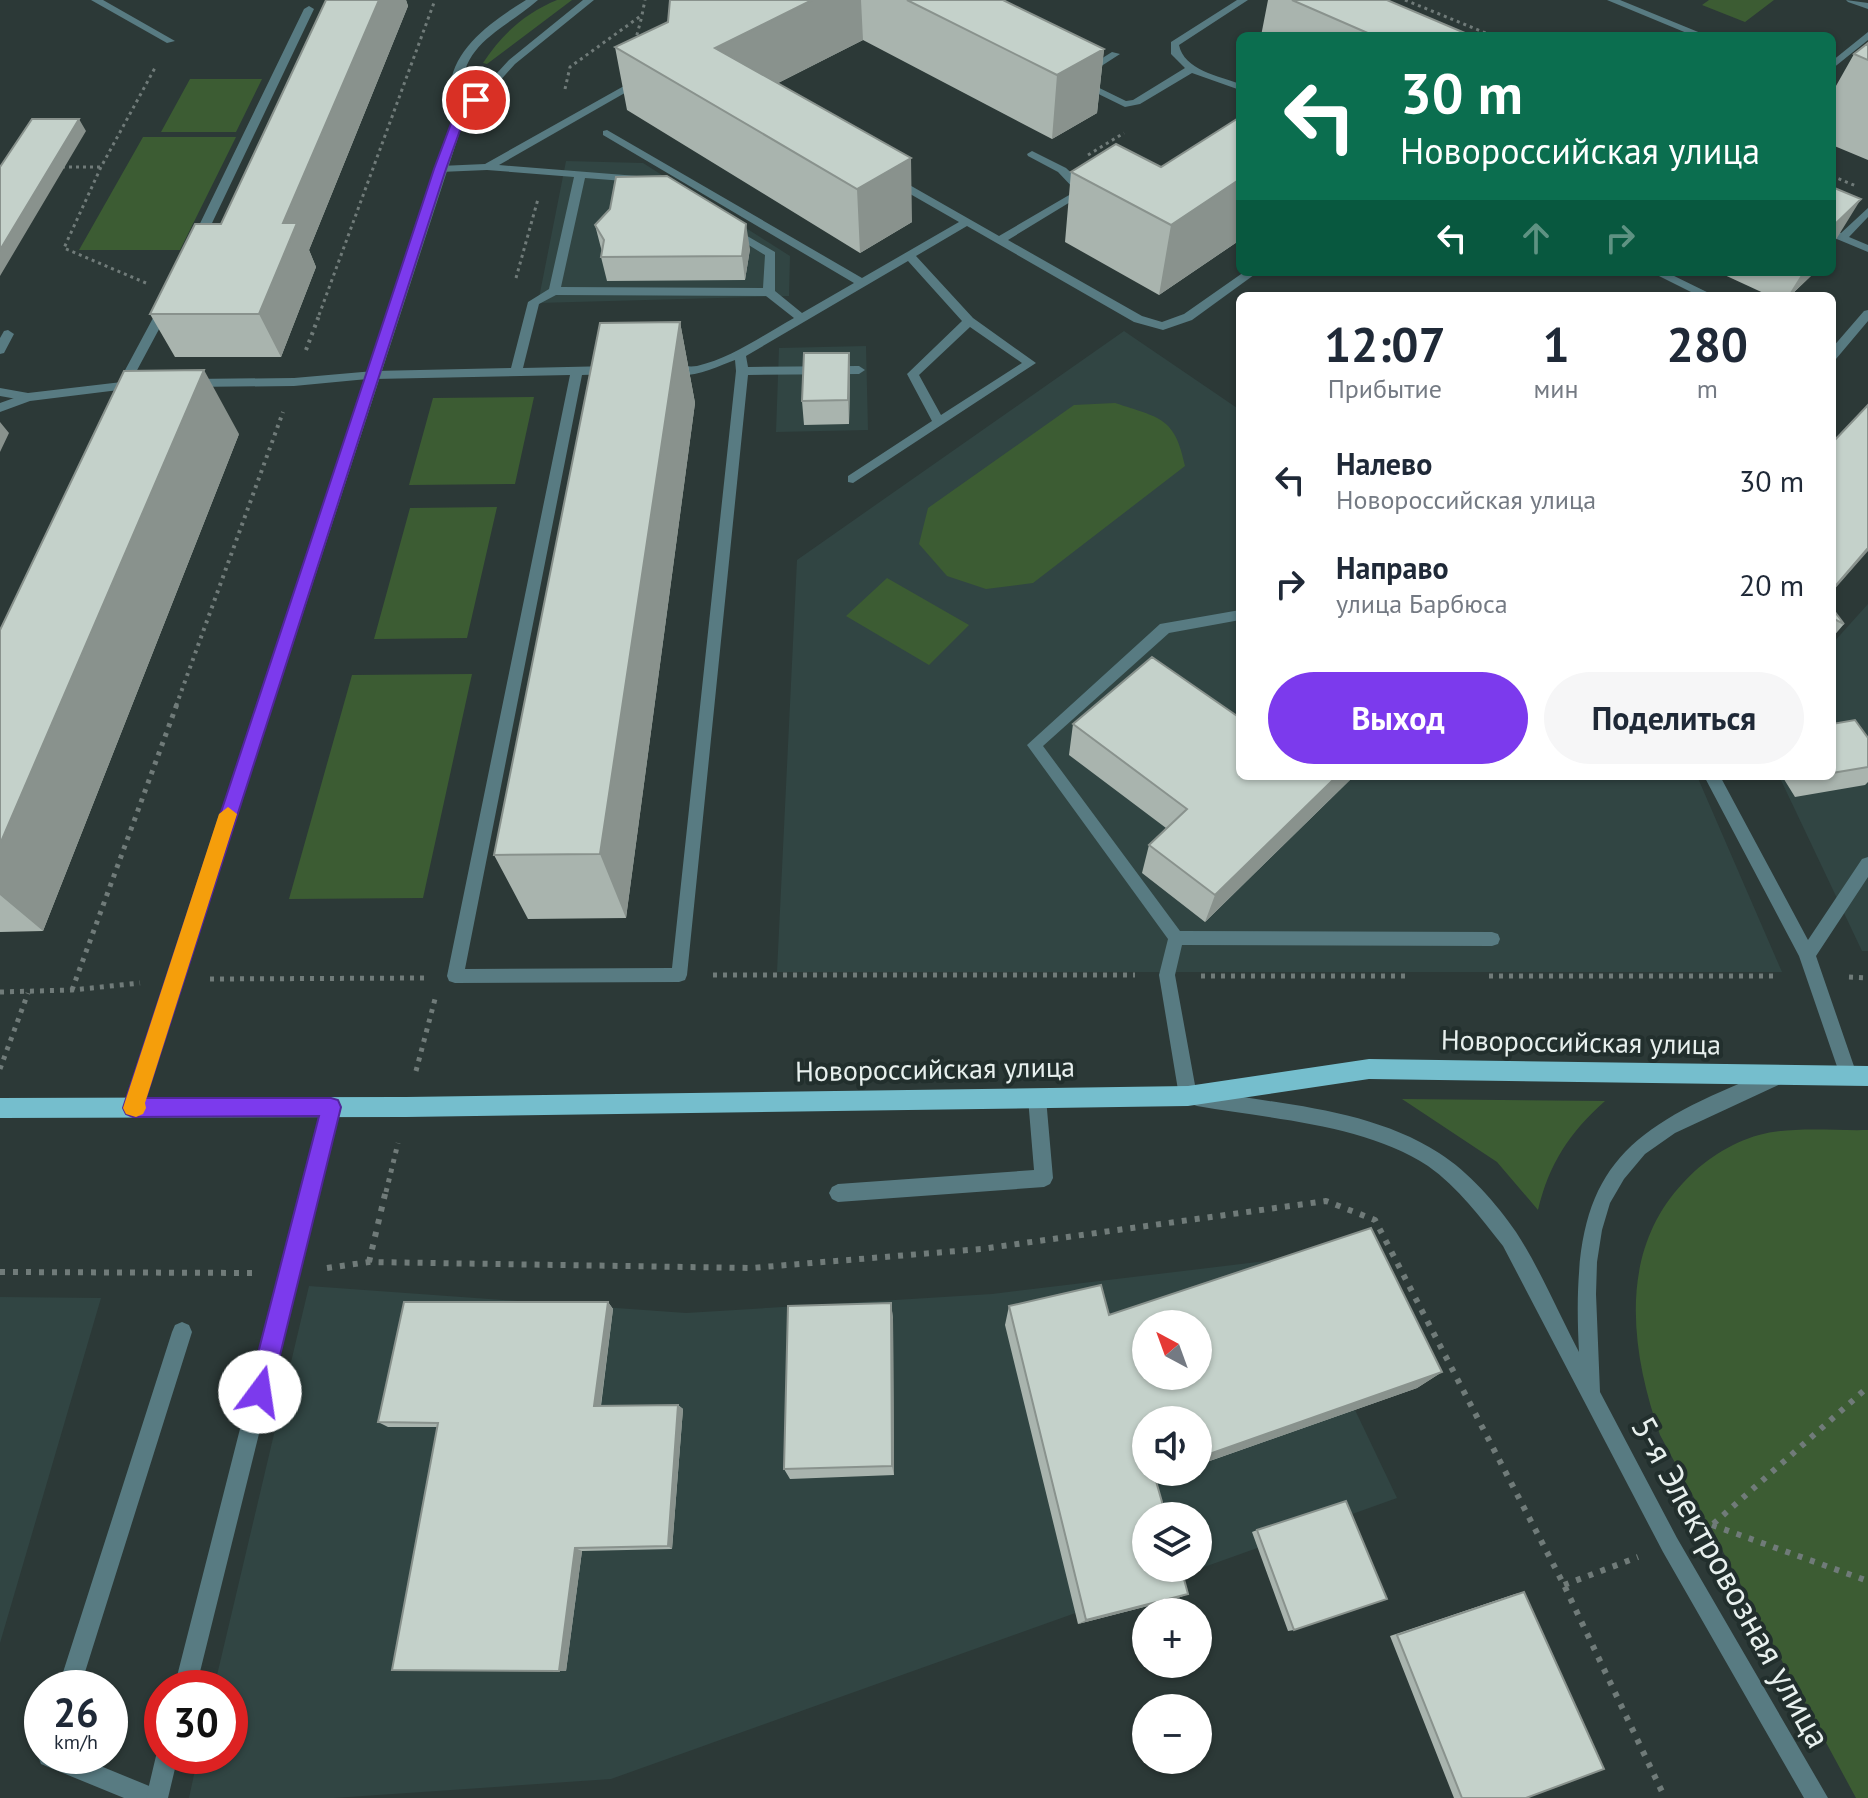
<!DOCTYPE html>
<html lang="ru">
<head>
<meta charset="utf-8">
<style>
	body { margin:0; font-family:"PT Sans",sans-serif; background:#f6f6f7; color:#1f2937; height:100vh; display:flex; flex-direction:column; font-size:30px; white-space:nowrap }
	* { box-sizing:border-box; margin:0 }
	p { font-size:26px; color:#747a83 }
	.icon { flex:none; width:44px; height:44px; fill:none; stroke:currentColor; stroke-width:2; stroke-linecap:round; stroke-linejoin:round }
	.map { position:relative; flex:1; overflow:hidden }
	.panel { position:absolute; left:1236px; top:292px; width:600px; height:488px; display:flex; flex-direction:column; background:#fff; border-radius:12px; box-shadow:0 2px 6px #0004 }
	.panel>* { flex:none }
	.hud { position:absolute; left:1236px; top:32px; width:600px; height:244px; border-radius:12px; box-shadow:0 2px 6px #0004; background:#0b6e4f; color:#fff; overflow:hidden }
	.needle { width:52px; rotate:319deg }
	.buttons { position:absolute; left:1132px; top:1310px; display:grid; gap:16px }
	.buttons a { display:grid; place-items:center; width:80px; height:80px; border-radius:50%; background:#fff; box-shadow:0 2px 6px #0004; font-size:40px }
	.speed { position:absolute; left:24px; top:1670px; display:flex; gap:16px; font-size:40px; font-weight:700; text-align:center }
	.speed>* { display:grid; place-content:center; width:104px; height:104px; border-radius:50%; background:#fff; box-shadow:0 2px 6px #0004; line-height:1 }
	.speed small { font-size:20px; font-weight:400 }
	.speed .limit { border:12px solid #d22; background:#fff; color:#111 }
	.pin { position:absolute; display:grid; place-items:center; width:68px; height:68px; color:#fff; margin:-34px; border:4px solid #fff; border-radius:50%; box-shadow:0 2px 8px #0007 }
	.me { position:absolute; width:88px; margin:-44px; rotate:14deg; stroke-linejoin:round; filter:drop-shadow(0 0 6px #0008) }
	.turn { display:flex; align-items:center; gap:28px; height:168px; padding:0 32px; font-size:36px }
	.turn .icon { width:104px; height:104px; stroke-width:2.5 }
	.turn b { display:block; font-size:56px; line-height:68px }
	.lanes { display:flex; align-items:center; height:76px; padding:0 32px; background:#0003; justify-content:center; gap:40px; direction:ltr }
	.lanes .off { opacity:.35 }
	.eta { display:flex; justify-content:space-evenly; align-items:center; height:136px; text-align:center }
	.eta b { font-size:48px; font-weight:700; line-height:56px }
	.cta { display:flex; gap:16px; margin-top:auto; padding:16px 32px }
	.cta a { flex:1; height:92px; border-radius:48px; background:#7c3aed; color:#fff; font-size:32px; font-weight:700; line-height:92px; text-align:center }
	.cta a+a { background:#f6f6f7; color:#1f2937 }
	ul { padding:0; list-style:none }
	li { display:flex; align-items:center; gap:24px; height:104px; padding:0 32px }
	li div { flex:1 }
	li b { display:block; font-size:30px }
	li em { font-style:normal }
	.map>svg:first-child { display:block }
	.built { fill:#314543; fill-rule:evenodd }
	.green { fill:#3c5c33 }
	.lines { fill:none; stroke-linecap:round; stroke-linejoin:round }
	.path-far3 { stroke:#707b79; stroke-width:3; stroke-dasharray:3 4; stroke-linecap:butt }
	.path-far2 { stroke:#707b79; stroke-width:4; stroke-dasharray:3 5; stroke-linecap:butt }
	.path-far1 { stroke:#707b79; stroke-width:5; stroke-dasharray:4 6; stroke-linecap:butt }
	.path { stroke:#707b79; stroke-width:6; stroke-dasharray:5 8; stroke-linecap:butt }
	.service { fill:#587b82; fill-rule:evenodd }
	.minor { fill:#587b82; fill-rule:evenodd }
	.tertiary { fill:#587b82; fill-rule:evenodd }
	.primary { fill:#75becd; fill-rule:evenodd }
	.wall { fill:#a9b4ae }
	.shaded-wall { fill:#89928d }
	.building { fill:#c4d1ca; stroke:#89928d; stroke-width:2; fill-rule:evenodd }
	.route { fill:#7c3aed; stroke:#51269a; stroke-width:2 }
	.slow { fill:#f59e0b }
	.labels { text-anchor:middle; stroke-width:8; stroke-linejoin:round; paint-order:stroke }
	.street-label { font-size:28px; fill:#e8f0ee; stroke:#222f2d }
	.near-street-label { font-size:34px; fill:#e8f0ee; stroke:#222f2d }
</style>
</head>
<body>
<div class="map">
<svg width="1868" height="1798" viewBox="0 0 1868 1798">
	<rect width="100%" height="100%" fill="#2c3937"/>
	<path class="built" d="M 566,161 L 643,163 L 790,256 L 789,296 L 538,303 Z
		M 1124,331 L 1240,410 L 1240,776 L 1697,776 L 1782,972 L 777,972 L 797,560 Z
		M 866,346 L 868,430 L 776,432 L 779,348 Z
		M 1868,604 L 1868,951 L 1862,951 L 1779,776 L 1832,776 L 1832,644 Z
		M 1283,1259 L 1397,1498 L 611,1779 L 334,1798 L 189,1798 L 198,1756 L 230,1756 L 230,1688 L 214,1688 L 309,1286 L 686,1313 L 992,1294 ZM 1146,1324 L 1198,1324 L 1198,1376 L 1146,1376 ZM 1146,1420 L 1198,1420 L 1198,1472 L 1146,1472 ZM 1146,1516 L 1198,1516 L 1198,1568 L 1146,1568 Z
		M 0,1297 L 101,1298 L 0,1643 Z"/>
	<path class="green" d="M 557,0 L 572,0 L 487,64 L 483,63 C 501,35 525,13 557,0 Z
		M 1709,0 L 1774,0 L 1745,22 L 1702,5 Z
		M 190,79 L 262,79 L 236,132 L 161,132 Z
		M 143,137 L 236,137 L 180,250 L 79,250 Z
		M 534,397 L 515,484 L 409,485 L 433,398 Z
		M 1115,403 C 1160,418 1175,417 1185,466 L 1033,583 L 986,589 L 947,576 L 919,544 L 928,508 L 1074,405 Z
		M 497,507 L 467,638 L 374,639 L 410,508 Z
		M 887,578 L 969,625 L 929,665 L 846,616 Z
		M 472,674 L 423,898 L 289,899 L 352,675 Z
		M 1402,1099 L 1605,1101 C 1569,1133 1549,1164 1538,1210 L 1497,1162 Z
		M 1868,1130 L 1868,1798 L 1856,1798 L 1660,1435 C 1631,1352 1617,1253 1683,1183 C 1703,1161 1730,1143 1759,1135 C 1793,1126 1833,1131 1868,1130 Z"/>
	<g class="lines">
		<path class="path-far3" d="M 1405,0 L 1493,36
			M 635,42 L 642,16
			M 565,89 L 570,67 L 642,15 L 645,0
			M 1088,155 L 1124,133
			M 62,167 L 101,167
			M 1832,176 L 1856,186
			M 516,278 L 538,199
			M 146,283 L 64,248 L 101,167 L 156,66
			M 319,315 L 435,0"/>
		<path class="path-far2" d="M 306,350 L 320,313
			M 176,706 L 283,412"/>
		<path class="path-far1" d="M 713,975 L 1135,975
			M 1201,976 L 1411,976
			M 1489,976 L 1779,976
			M 1849,977 L 1868,978
			M 210,979 L 424,978
			M 72,990 L 177,704
			M 0,992 L 72,990 L 140,983
			M 0,1069 L 28,993
			M 416,1071 L 435,999
			M 386,1192 L 398,1143"/>
		<path class="path" d="M 369,1262 L 386,1190
			M 327,1268 L 369,1262 L 751,1268 L 981,1249 L 1326,1201 L 1375,1220 L 1564,1585 L 1665,1798
			M 0,1272 L 254,1273
			M 1712,1525 L 1868,1581
			M 1702,1530 L 1712,1525 L 1868,1387
			M 1564,1585 L 1638,1557"/>
		<path class="service" d="M 1237,0 L 1248,0 L 1179,45 C 1184,70 1219,76 1240,84 L 1240,90 L 1192,73 L 1140,104 L 1125,107 L 1076,83 L 1085,81 L 1126,101 L 1133,100 L 1185,68 L 1171,54 L 1171,42 Z
			M 1607,0 L 1620,0 L 1708,36 L 1694,36 Z
			M 1846,0 L 1868,3 L 1868,9 L 1848,2 Z
			M 309,6 L 314,9 L 203,242 L 193,244 L 191,242 L 304,9 Z
			M 1868,32 L 1868,40 L 1832,69 L 1832,61 Z
			M 1112,52 L 1120,54 L 1089,74 L 1080,72 Z
			M 640,77 L 644,78 L 644,82 L 499,165 L 637,176 L 642,179 L 637,182 L 585,178 L 561,287 L 763,288 L 765,255 L 726,231 L 724,229 L 730,226 L 775,252 L 775,291 L 802,313 L 854,283 L 603,135 L 603,131 L 607,130 L 862,278 L 959,222 L 891,183 L 891,179 L 899,179 L 999,236 L 1076,191 L 1058,172 L 1028,156 L 1027,154 L 1032,151 L 1066,168 L 1090,190 L 1008,240 L 1142,316 L 1162,322 L 1184,314 L 1244,272 L 1258,272 L 1192,320 L 1163,330 L 1134,322 L 967,226 L 916,256 L 973,318 L 1036,363 L 853,483 L 848,482 L 848,476 L 932,421 L 907,374 L 962,321 L 908,261 L 746,356 L 748,367 L 859,366 L 865,370 L 859,374 L 748,375 L 687,975 L 685,980 L 679,982 L 455,983 L 449,981 L 447,976 L 570,375 L 374,379 L 368,375 L 374,371 L 511,368 L 528,302 L 549,289 L 574,177 L 487,170 L 440,172 L 435,169 L 440,166 L 485,164 ZM 556,295 L 766,296 L 794,318 C 763,335 732,358 697,366 C 685,368 671,362 661,370 C 681,384 714,368 735,360 L 736,371 L 672,968 L 465,969 L 582,375 L 612,374 L 618,370 L 612,366 L 523,368 L 539,304 ZM 970,327 L 1022,363 L 941,415 L 919,375 Z
			M 1868,208 L 1868,217 L 1849,237 L 1868,245 L 1868,252 L 1832,237 L 1832,230 L 1841,233 Z
			M 1651,272 L 1666,272 L 1715,296 L 1699,296 Z
			M 166,301 L 172,305 L 128,387 L 126,390 L 118,390 L 116,387 L 160,305 Z
			M 8,330 L 14,334 L 4,353 L 0,354 L 0,338 L 4,331 Z
			M 0,388 L 28,393 L 34,397 L 28,401 L 0,396 Z
			M 1240,610 L 1240,620 L 1169,633 L 1043,746 L 1180,931 L 1492,932 L 1498,934 L 1500,939 L 1498,944 L 1492,946 L 1182,945 L 1175,975 L 1197,1096 L 1194,1102 L 1188,1104 L 1182,1102 L 1179,1096 L 1159,975 L 1168,939 L 1027,745 L 1160,624 Z
			M 1704,776 L 1720,776 L 1808,940 L 1862,859 L 1868,857 L 1868,877 L 1816,956 L 1857,1075 L 1854,1081 L 1848,1083 L 1842,1081 L 1799,956 Z
			M 1037,1090 L 1043,1092 L 1046,1098 L 1053,1178 L 1050,1184 L 1044,1187 L 838,1202 L 832,1199 L 829,1193 L 832,1187 L 838,1184 L 1034,1170 L 1028,1098 L 1031,1092 Z
			M 182,1322 L 189,1325 L 192,1332 L 80,1688 L 58,1688 L 172,1332 L 175,1325 Z
			M 42,1748 L 42,1756 L 76,1756 L 159,1790 L 162,1798 L 124,1798 L 41,1764 L 38,1756 Z"/>
		<path class="minor" d="M 91,0 L 103,0 L 175,41 L 167,43 Z
			M 1868,310 L 1868,321 L 1836,359 L 1832,360 L 1832,348 L 1864,311 Z
			M 374,371 L 380,375 L 378,378 L 294,386 L 191,387 L 185,383 L 191,379 L 294,378 Z
			M 139,380 L 143,381 L 143,387 L 30,401 L 0,412 L 0,403 L 28,393 Z
			M 331,1099 L 337,1101 L 340,1107 L 196,1688 L 174,1688 L 322,1107 L 325,1101 Z
			M 162,1747 L 162,1756 L 178,1756 L 168,1798 L 146,1798 L 156,1756 Z"/>
		<path class="tertiary" d="M 526,0 L 538,0 C 497,35 454,45 462,111 L 509,60 L 583,0 L 594,0 L 515,64 L 463,122 L 142,1108 L 139,1114 L 133,1116 L 127,1114 L 124,1108 L 453,121 C 452,108 449,95 451,83 C 455,46 497,18 526,0 Z
			M 1781,1067 L 1787,1069 L 1790,1075 L 1787,1081 L 1675,1133 L 1645,1154 L 1624,1179 L 1610,1203 L 1602,1230 L 1597,1262 L 1596,1294 L 1600,1392 L 1677,1538 L 1828,1798 L 1804,1798 L 1663,1552 L 1503,1246 C 1481,1218 1458,1187 1428,1166 C 1365,1124 1270,1119 1197,1106 L 1191,1104 L 1188,1098 L 1191,1092 L 1197,1090 C 1277,1104 1369,1108 1439,1153 C 1469,1172 1496,1203 1516,1232 C 1539,1267 1559,1314 1579,1352 C 1569,1168 1617,1130 1781,1067 Z"/>
		<path class="primary" d="M 1369,1059 L 1868,1066 L 1868,1086 L 1369,1079 L 1188,1106 L 406,1117 L 0,1118 L 0,1098 L 406,1097 L 1188,1086 Z"/>
	</g>
	<path class="wall" d="M 326,0 L 406,0 L 408,6 L 309,250 L 316,267 L 281,357 L 175,357 L 150,314 L 221,224 Z
		M 670,0 L 1003,0 L 1104,49 L 1097,113 L 1052,139 L 863,40 L 778,83 L 912,222 L 860,253 L 627,110 L 615,47 L 668,22 Z
		M 1268,0 L 1387,0 L 1472,36 L 1261,36 Z
		M 1868,43 L 1868,160 L 1832,145 L 1832,93 L 1854,54 Z
		M 1240,117 L 1240,240 L 1159,295 L 1065,242 L 1071,172 L 1161,167 Z
		M 595,225 L 750,249 L 745,280 L 607,281 L 601,257 L 602,252 Z
		M 1718,272 L 1815,272 L 1790,296 L 1770,296 Z
		M 680,322 L 695,403 L 626,918 L 528,919 L 494,855 Z
		M 849,353 L 850,377 L 849,424 L 804,425 L 802,401 Z
		M 239,434 L 43,931 L 0,932 L 0,630 Z
		M 1832,608 L 1844,624 L 1832,638 Z
		M 1073,724 L 1240,776 L 1354,776 L 1205,922 L 1142,873 L 1149,845 L 1166,828 L 1069,755 Z
		M 1832,724 L 1868,738 L 1868,782 L 1865,785 L 1795,797 L 1782,776 L 1832,776 Z
		M 608,1302 L 613,1309 L 601,1406 L 678,1405 L 683,1409 L 672,1549 L 582,1551 L 566,1671 L 392,1670 L 437,1427 L 388,1427 L 378,1422 Z
		M 891,1303 L 893,1319 L 894,1475 L 790,1479 L 784,1469 Z
		M 1009,1306 L 1109,1315 L 1442,1372 L 1417,1388 L 1156,1480 L 1188,1594 L 1175,1599 L 1078,1624 L 1005,1325 Z
		M 1257,1530 L 1294,1630 L 1288,1631 L 1252,1532 Z
		M 1524,1592 L 1526,1798 L 1454,1798 L 1390,1636 L 1515,1594 Z"/>
	<path class="shaded-wall" d="M 379,0 L 406,0 L 408,6 L 309,250 L 316,267 L 281,357 L 259,314 L 283,223 Z
		M 812,0 L 861,0 L 863,40 L 723,111 L 715,48 Z
		M 1104,49 L 1097,113 L 1052,139 L 1057,75 Z
		M 79,119 L 86,131 L 0,276 L 0,250 Z
		M 911,158 L 912,222 L 860,253 L 857,189 Z
		M 1240,179 L 1240,240 L 1159,295 L 1171,225 Z
		M 1861,199 L 1832,246 L 1832,227 Z
		M 746,224 L 750,249 L 745,280 L 742,256 Z
		M 1803,272 L 1815,272 L 1790,296 L 1788,296 Z
		M 680,322 L 695,403 L 626,918 L 600,854 Z
		M 849,353 L 850,377 L 849,424 L 848,400 Z
		M 204,370 L 239,434 L 43,931 L 0,895 L 0,844 Z
		M 0,422 L 9,433 L 0,452 Z
		M 1868,548 L 1868,551 L 1832,592 L 1832,590 Z
		M 1337,776 L 1354,776 L 1205,922 L 1215,895 Z
		M 608,1302 L 613,1309 L 600,1411 L 594,1406 Z
		M 891,1303 L 893,1319 L 894,1475 L 892,1466 Z
		M 1442,1372 L 1417,1388 L 1198,1465 L 1198,1458 Z
		M 678,1405 L 683,1409 L 672,1549 L 668,1546 Z
		M 1159,1472 L 1179,1472 L 1143,1485 L 1154,1474 Z
		M 575,1548 L 582,1551 L 566,1671 L 559,1671 Z
		M 1188,1594 L 1175,1599 L 1078,1624 L 1086,1620 Z"/>
	<path class="building" d="M 326,0 L 379,0 L 283,223 L 297,223 L 259,314 L 150,314 L 195,224 L 221,224 Z
		M 670,0 L 812,0 L 715,48 L 911,158 L 857,189 L 615,47 L 668,22 Z
		M 907,0 L 1003,0 L 1104,49 L 1057,75 Z
		M 1292,0 L 1387,0 L 1472,36 L 1367,36 L 1370,34 Z
		M 1868,43 L 1868,60 L 1854,54 Z
		M 1240,117 L 1240,179 L 1171,225 L 1071,172 L 1116,144 L 1161,167 Z
		M 32,119 L 79,119 L 0,250 L 0,167 Z
		M 667,176 L 746,224 L 742,256 L 601,257 L 604,240 L 595,225 L 610,209 L 616,177 Z
		M 1832,187 L 1861,199 L 1832,227 Z
		M 680,322 L 600,854 L 494,855 L 600,323 Z
		M 804,353 L 849,353 L 848,400 L 802,401 Z
		M 204,370 L 0,844 L 0,630 L 124,371 Z
		M 1868,405 L 1868,548 L 1832,590 L 1832,443 Z
		M 1832,608 L 1844,624 L 1832,618 Z
		M 1152,657 L 1240,718 L 1240,776 L 1337,776 L 1215,895 L 1149,845 L 1187,809 L 1073,724 Z
		M 1855,720 L 1868,738 L 1868,767 L 1832,773 L 1832,724 Z
		M 1371,1228 L 1442,1372 L 1198,1458 L 1198,1420 L 1146,1420 L 1146,1472 L 1159,1472 L 1154,1474 L 1166,1516 L 1146,1516 L 1146,1568 L 1181,1568 L 1188,1594 L 1086,1620 L 1009,1306 L 1101,1285 L 1109,1315 ZM 1146,1324 L 1198,1324 L 1198,1376 L 1146,1376 Z
		M 404,1302 L 608,1302 L 594,1406 L 678,1405 L 668,1546 L 575,1548 L 559,1671 L 392,1670 L 438,1423 L 378,1422 Z
		M 891,1303 L 892,1466 L 784,1469 L 788,1306 Z
		M 1346,1501 L 1387,1599 L 1294,1630 L 1257,1530 Z
		M 1524,1592 L 1604,1769 L 1526,1798 L 1462,1798 L 1397,1635 Z"/>
	<path class="route" d="M 472,98 L 481,100 L 463,122 L 446,169 L 146,1098 L 331,1098 L 338,1100 L 341,1107 L 271,1392 L 267,1399 L 260,1403 L 252,1399 L 248,1392 L 319,1116 L 133,1117 L 126,1114 L 123,1108 L 434,169 L 452,121 Z"/>
	<path class="slow" d="M 228,807 L 237,814 L 145,1103 L 146,1108 L 143,1114 L 136,1117 L 126,1114 L 123,1108 L 219,814 Z"/>
	<g class="labels">
		<g class="street-label">
			<text transform="translate(1581 1042) rotate(1)" y="10">Новороссийская улица</text>
			<text transform="translate(935 1069) rotate(-1)" y="10">Новороссийская улица</text>
		</g>
		<g class="near-street-label">
			<text transform="translate(1731 1582) rotate(61)" y="12">5-я Электровозная улица</text>
		</g>
	</g>
</svg>
<div class="buttons">
<a><svg class="needle" viewBox="-14 -14 28 28"><path d="M0-13l5 13h-10z" fill="#e53935"/><path d="M0 13l5-13h-10z" fill="#747a83"/></svg></a>
<a><svg class="icon" aria-label="sound" viewBox="0 0 24 24"><path d="M4 9h4l5-4v14l-5-4H4zM17 9q2 3 0 6"/></svg></a>
<a><svg class="icon" aria-label="layers" viewBox="0 0 24 24"><path d="M12 4l9 5-9 5-9-5zM3 14l9 5 9-5"/></svg></a>
<a>+</a>
<a>−</a>
</div>
<div class="speed"><div>26<small>km/h</small></div><div class="limit">30</div></div>
<div class="pin" style="left:476px;top:100px;background:#d93025"><svg class="icon" aria-label="arrive" viewBox="0 0 24 24"><path d="M6 21V4h12l-3 4 3 4H6"/></svg></div>
<svg class="me" style="left:260px;top:1392px" viewBox="-20 -20 40 40"><circle r="19" fill="#fff"/><path d="M0-13L10 11 0 6-10 11z" fill="#7c3aed"/></svg>
<div class="hud">
<div class="turn"><svg class="icon" aria-label="left" viewBox="0 0 24 24"><path d="M17 20v-9H6M10 6l-5 5 5 5"/></svg><div><b>30 m</b>Новороссийская улица</div></div>
<div class="lanes"><svg class="icon" aria-label="left" viewBox="0 0 24 24"><path d="M17 20v-9H6M10 6l-5 5 5 5"/></svg><svg class="icon off" aria-label="ahead" viewBox="0 0 24 24"><path d="M12 20V5M6 11l6-6 6 6"/></svg><svg class="icon off" aria-label="right" viewBox="0 0 24 24"><path d="M7 20v-9h11M14 6l5 5-5 5"/></svg></div>
</div>
<section class="panel">
<div class="eta">
<div><b>12:07</b><p>Прибытие</p></div>
<div><b>1</b><p>мин</p></div>
<div><b>280</b><p>m</p></div>
</div>
<ul>
<li><svg class="icon" aria-label="left" viewBox="0 0 24 24"><path d="M17 20v-9H6M10 6l-5 5 5 5"/></svg><div><b>Налево</b><p>Новороссийская улица</p></div><em>30 m</em></li>
<li><svg class="icon" aria-label="right" viewBox="0 0 24 24"><path d="M7 20v-9h11M14 6l5 5-5 5"/></svg><div><b>Направо</b><p>улица Барбюса</p></div><em>20 m</em></li>
</ul>
<div class="cta"><a>Выход</a><a>Поделиться</a></div>
</section>
</div>
</body>
</html>
